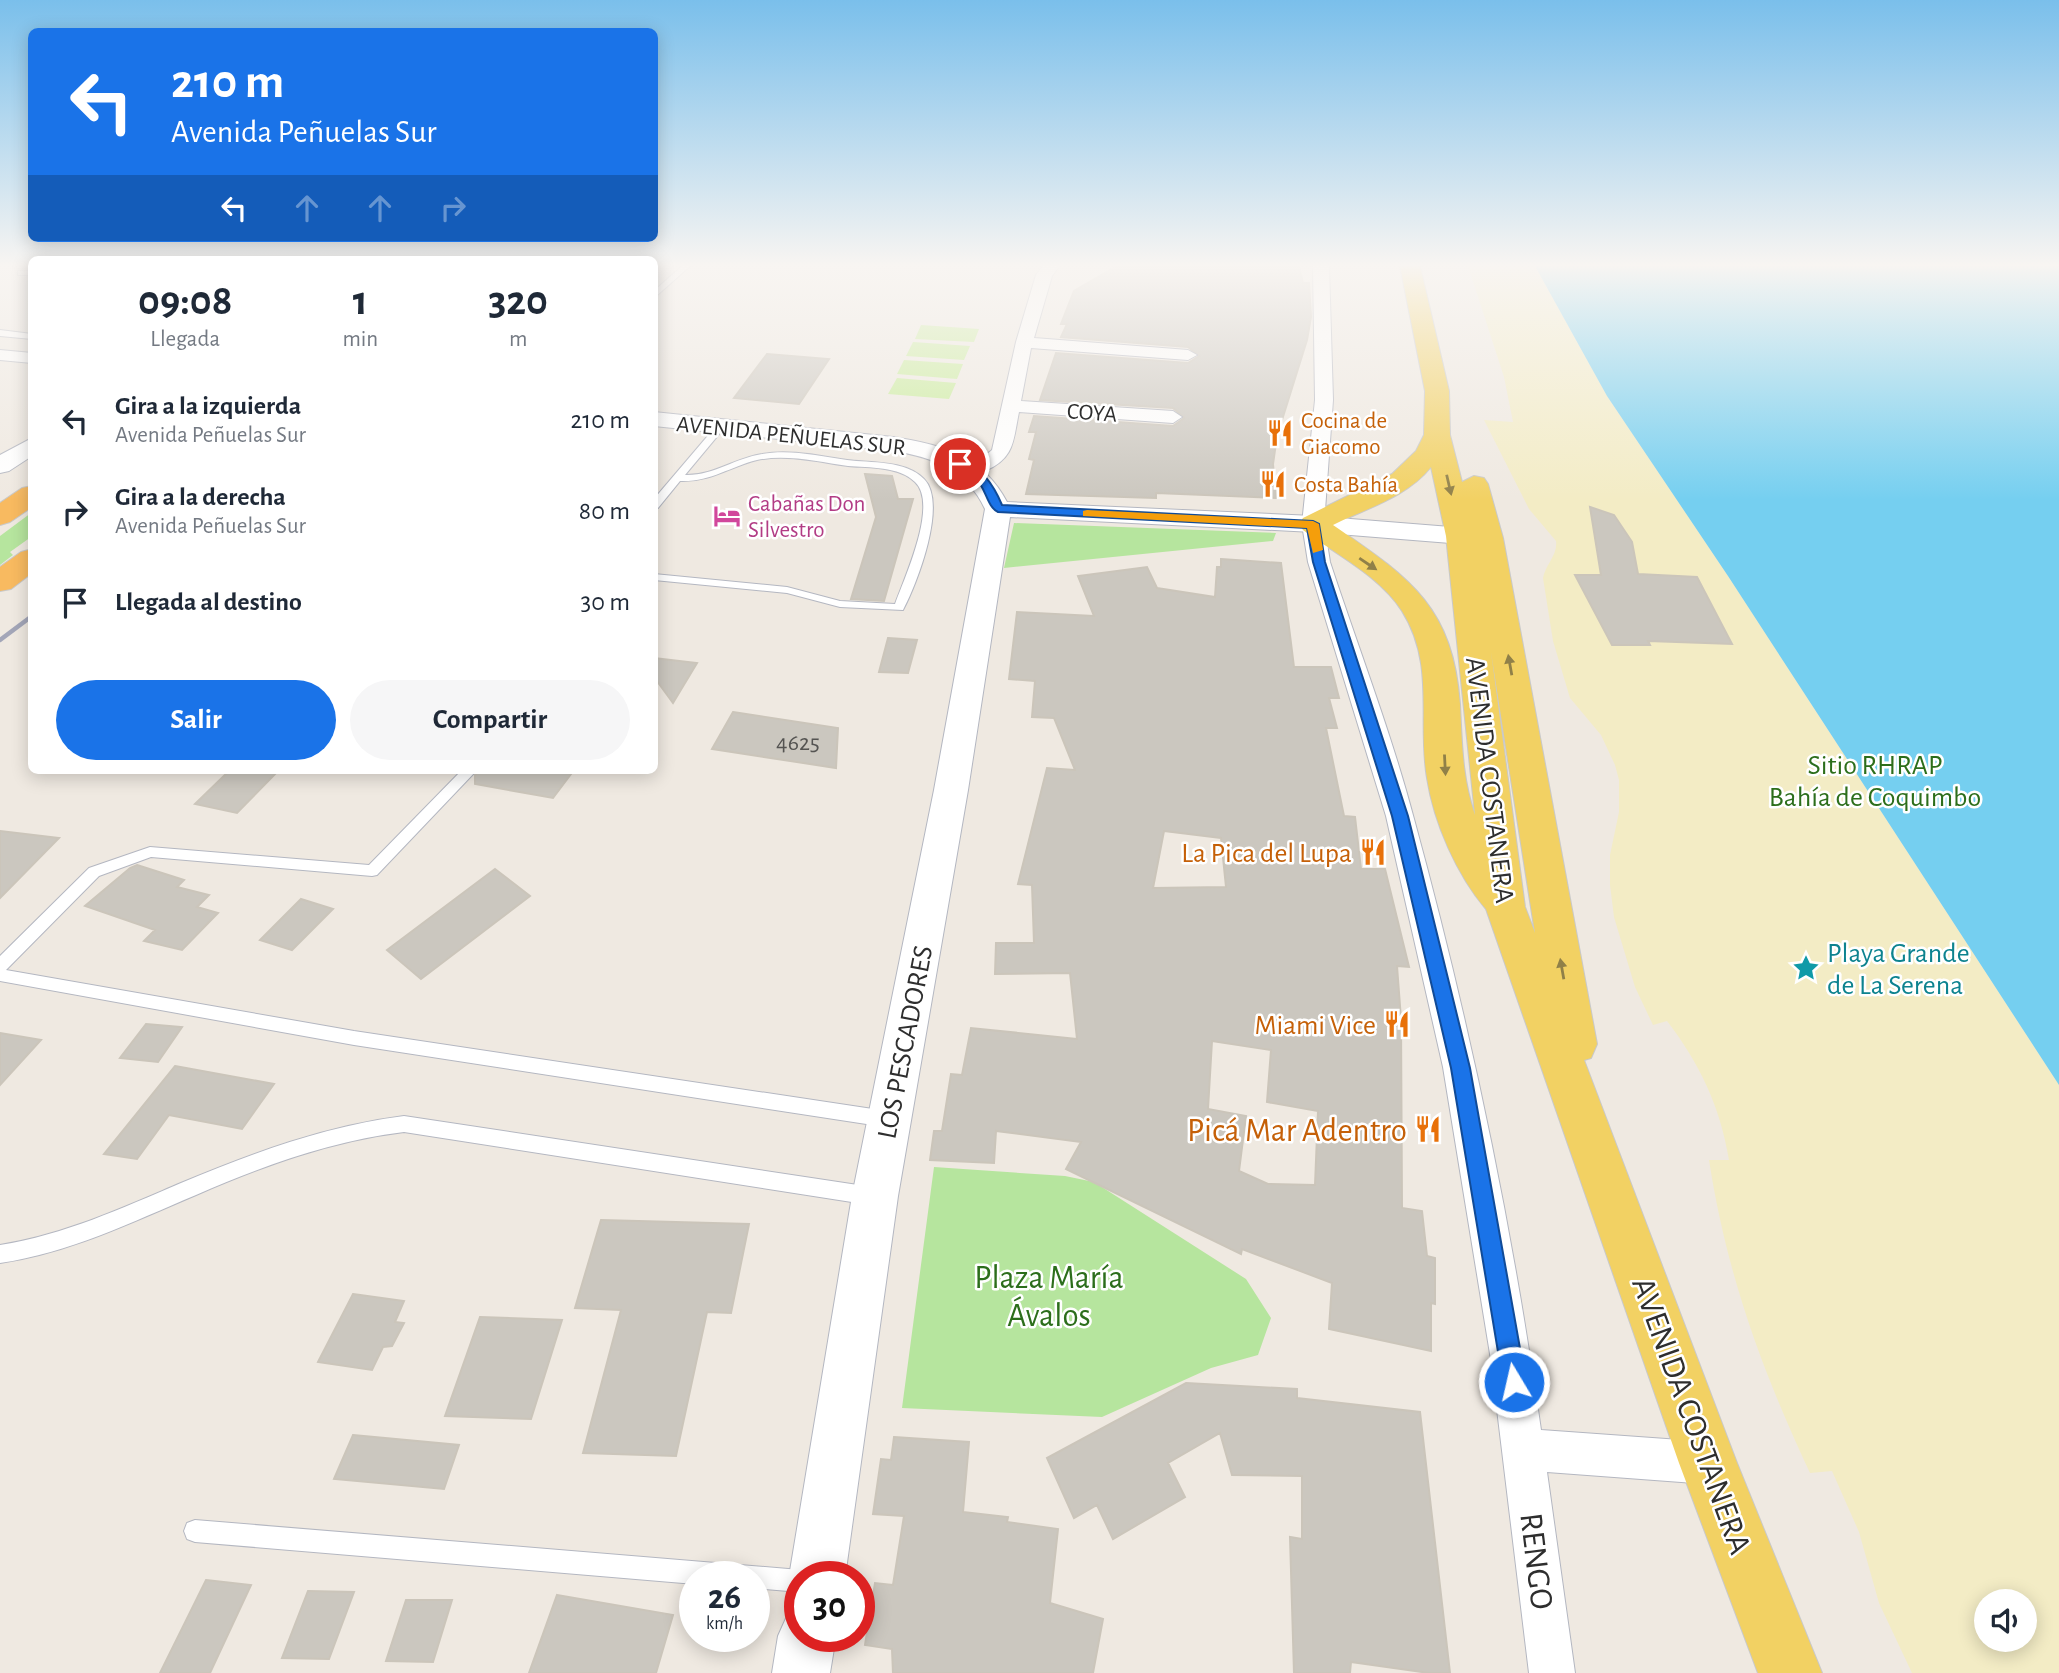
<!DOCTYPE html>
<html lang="es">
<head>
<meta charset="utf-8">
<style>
	body { margin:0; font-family:"Alegreya Sans",sans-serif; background:#f6f6f7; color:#1f2937; height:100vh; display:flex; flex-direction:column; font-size:26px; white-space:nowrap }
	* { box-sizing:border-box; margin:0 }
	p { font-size:23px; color:#747a83 }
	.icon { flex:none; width:38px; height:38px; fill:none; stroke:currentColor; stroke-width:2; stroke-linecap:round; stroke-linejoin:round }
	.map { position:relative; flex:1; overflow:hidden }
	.panel { position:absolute; left:28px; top:256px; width:630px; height:518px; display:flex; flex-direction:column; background:#fff; border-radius:10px; box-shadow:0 4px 18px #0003 }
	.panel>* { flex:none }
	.hud { position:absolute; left:28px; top:28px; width:630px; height:214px; border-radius:10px; box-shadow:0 4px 18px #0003; background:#1a73e8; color:#fff; overflow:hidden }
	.tools { position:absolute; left:1974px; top:1589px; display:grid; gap:14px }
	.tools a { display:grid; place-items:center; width:63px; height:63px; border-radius:50%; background:#fff; box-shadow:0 4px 18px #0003; font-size:35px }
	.speed { position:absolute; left:679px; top:1561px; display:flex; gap:14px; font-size:35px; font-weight:700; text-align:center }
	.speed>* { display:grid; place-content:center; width:91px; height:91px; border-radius:50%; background:#fff; box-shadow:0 4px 18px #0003; line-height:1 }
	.speed small { font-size:18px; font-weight:400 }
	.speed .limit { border:10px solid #d22; background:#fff; color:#111 }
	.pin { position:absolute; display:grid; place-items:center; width:60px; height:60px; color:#fff; margin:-30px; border:4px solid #fff; border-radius:50%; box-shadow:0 2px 7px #0007 }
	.me { position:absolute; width:77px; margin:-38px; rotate:351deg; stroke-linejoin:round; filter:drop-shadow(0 0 5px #0008) }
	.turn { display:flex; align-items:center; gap:24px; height:147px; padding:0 28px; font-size:32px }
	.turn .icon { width:91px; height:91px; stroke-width:2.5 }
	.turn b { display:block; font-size:49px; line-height:60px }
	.lanes { display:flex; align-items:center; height:66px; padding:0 28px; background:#0003; justify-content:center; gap:35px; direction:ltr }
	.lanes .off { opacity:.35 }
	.eta { display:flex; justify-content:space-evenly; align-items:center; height:119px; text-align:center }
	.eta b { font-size:42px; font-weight:700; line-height:49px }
	.cta { display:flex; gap:14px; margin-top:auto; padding:14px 28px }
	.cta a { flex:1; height:80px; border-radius:42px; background:#1a73e8; color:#fff; font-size:28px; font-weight:700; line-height:80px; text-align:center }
	.cta a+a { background:#f6f6f7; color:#1f2937 }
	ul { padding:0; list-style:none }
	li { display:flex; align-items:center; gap:21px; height:91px; padding:0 28px }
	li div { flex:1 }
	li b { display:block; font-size:26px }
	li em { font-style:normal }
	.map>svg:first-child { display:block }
	.green { fill:#b6e59e }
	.sand { fill:#f3ecc5; fill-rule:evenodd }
	.pitch { fill:#c9ec9a }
	.water { fill:#75cff0 }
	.building { fill:#cbc7bf; stroke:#cbc5ba; stroke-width:2; fill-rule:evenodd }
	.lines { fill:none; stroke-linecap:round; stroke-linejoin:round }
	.service-casing { stroke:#b4b7c1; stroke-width:2 }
	.minor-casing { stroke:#b4b7c1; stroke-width:2 }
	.tertiary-casing { stroke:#b4b7c1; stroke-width:2 }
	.primary-casing { stroke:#c9c9c9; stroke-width:2 }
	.trunk-casing { stroke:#c9c9c9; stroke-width:2 }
	.service { fill:#fff; fill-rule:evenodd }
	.minor { fill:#fff; fill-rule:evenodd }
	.tertiary { fill:#fff; fill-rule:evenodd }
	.primary { fill:#f2d163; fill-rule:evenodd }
	.trunk { fill:#f8ba60; fill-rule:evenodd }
	.rail { stroke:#a3a6b8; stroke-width:4.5 }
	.oneway { fill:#908048 }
	.route { fill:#1a73e8; stroke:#114b97; stroke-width:2 }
	.slow { fill:#f59e0b }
	.labels { text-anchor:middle; stroke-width:5; stroke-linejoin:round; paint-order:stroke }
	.far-street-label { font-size:23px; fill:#2e2e2e; stroke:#fff }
	.far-food-label { font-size:23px; fill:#c56008; stroke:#fff; text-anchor:start }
	.far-hotel-label { font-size:23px; fill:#b23c85; stroke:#fff; text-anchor:start }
	.number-label { font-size:24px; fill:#555452 }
	.park-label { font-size:28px; fill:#2c6e1b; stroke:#fff }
	.street-label { font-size:28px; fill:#2e2e2e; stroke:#fff }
	.food-label { font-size:28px; fill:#c56008; stroke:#fff; text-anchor:end }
	.culture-label { font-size:28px; fill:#0d838f; stroke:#fff; text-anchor:start }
	.near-food-label { font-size:33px; fill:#c56008; stroke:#fff; text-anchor:end }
	.near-park-label { font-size:33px; fill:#2c6e1b; stroke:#fff }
	.near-street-label { font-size:33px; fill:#2e2e2e; stroke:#fff }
</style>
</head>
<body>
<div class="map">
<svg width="2059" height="1673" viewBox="0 0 2059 1673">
	<rect width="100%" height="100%" fill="#efe9e1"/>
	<path class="green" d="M 31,513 L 31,537 L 10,552 L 13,555 L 0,565 L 0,536 Z
		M 1014,523 L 1276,533 L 1273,541 L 1004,568 Z
		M 934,1167 L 1065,1176 L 1094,1182 L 1246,1279 L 1271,1318 L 1258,1355 L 1211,1368 L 1102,1417 L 902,1408 Z"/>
	<path class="sand" d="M 1468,266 L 1535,266 L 1607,396 L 1728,576 L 2059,1085 L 2059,1673 L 1912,1673 L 1879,1603 L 1859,1532 L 1832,1471 L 1810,1473 C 1761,1368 1727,1275 1709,1160 L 1729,1160 C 1720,1106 1700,1064 1667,1021 L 1653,1025 L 1635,987 L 1614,917 L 1610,885 L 1610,855 L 1619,812 L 1619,780 L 1615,765 L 1601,735 L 1570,698 L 1553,641 L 1543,578 C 1545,565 1558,555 1556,541 L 1529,509 L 1484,420 L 1513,422 L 1504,377 ZM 1986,1601 L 2025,1601 L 2025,1640 L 1986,1640 Z"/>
	<path class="pitch" d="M 921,325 L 979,329 L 974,342 L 915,339 Z
		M 913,342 L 970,346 L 964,360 L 906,356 Z
		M 904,360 L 963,364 L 957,379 L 897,374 Z
		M 897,378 L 956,383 L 949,399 L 888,394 Z"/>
	<path class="water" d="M 1535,266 L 2059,266 L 2059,1085 L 1728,576 L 1607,396 Z"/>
	<path class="building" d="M 1117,266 L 1299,267 L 1303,283 L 1309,283 L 1311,317 L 1307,340 L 1277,436 L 1273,464 L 1276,498 L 1156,493 L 1156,498 L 1026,494 L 1034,460 L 1029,459 L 1036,432 L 1029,432 L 1034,416 L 1173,426 L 1184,418 L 1173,408 L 1040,400 L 1056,353 L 1188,363 L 1199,356 L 1188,347 L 1061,337 L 1067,324 L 1061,324 L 1074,291 Z
		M 767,354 L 829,359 L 799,404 L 734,398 Z
		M 865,474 L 892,476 L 898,499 L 913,499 L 884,601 L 851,599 L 876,517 Z
		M 1590,507 L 1614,515 L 1632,542 L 1638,574 L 1697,577 L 1732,644 L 1648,641 L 1650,645 L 1612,645 L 1575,575 L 1601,575 Z
		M 1221,559 L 1281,563 L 1294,667 L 1331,667 L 1339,698 L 1329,698 L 1337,728 L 1326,728 L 1344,816 L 1355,817 L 1361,869 L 1385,869 L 1409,967 L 1397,966 L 1401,1019 L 1402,1208 L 1422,1211 L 1427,1256 L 1435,1258 L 1435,1304 L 1431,1303 L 1431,1351 L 1329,1329 L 1332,1283 L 1242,1249 L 1241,1254 L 1066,1169 L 1081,1142 L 996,1131 L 994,1163 L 930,1160 L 934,1131 L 942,1131 L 951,1074 L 962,1075 L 971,1028 L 1077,1039 L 1070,973 L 995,974 L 996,943 L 1034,943 L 1032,885 L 1018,884 L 1047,768 L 1075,770 L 1054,718 L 1032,717 L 1035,681 L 1009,679 L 1017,612 L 1094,616 L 1078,576 L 1147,567 L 1157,588 L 1215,597 L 1217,567 L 1221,567 ZM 1164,831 L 1221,838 L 1226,887 L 1153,888 ZM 1212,1041 L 1271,1050 L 1267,1102 L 1318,1111 L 1315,1185 L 1268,1184 L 1239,1171 L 1246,1116 L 1208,1109 Z
		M 888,638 L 917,640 L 908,673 L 879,672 Z
		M 654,658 L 697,663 L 673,703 L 654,677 Z
		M 733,712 L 838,728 L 836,768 L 712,749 Z
		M 230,770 L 279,770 L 237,813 L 195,804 Z
		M 480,770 L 574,770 L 553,798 L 475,784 L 475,775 Z
		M 0,831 L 59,838 L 0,898 Z
		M 137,865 L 184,880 L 177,887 L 209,895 L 197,907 L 218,913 L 182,950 L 144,941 L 155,930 L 85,906 L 130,868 Z
		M 495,869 L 530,896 L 421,979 L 387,950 Z
		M 301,899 L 333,909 L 292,950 L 260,940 Z
		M 146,1024 L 182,1027 L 158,1062 L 120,1058 Z
		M 0,1033 L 41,1040 L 0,1085 Z
		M 175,1066 L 274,1084 L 242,1129 L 169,1115 L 137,1159 L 104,1154 Z
		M 601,1220 L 749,1224 L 731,1313 L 707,1312 L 676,1456 L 583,1453 L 621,1310 L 575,1308 Z
		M 353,1294 L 404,1301 L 395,1322 L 404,1323 L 392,1346 L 383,1347 L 372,1370 L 318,1362 Z
		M 480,1317 L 562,1320 L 531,1419 L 445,1416 Z
		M 1186,1383 L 1297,1389 L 1297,1398 L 1420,1412 L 1450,1673 L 1429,1673 L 1351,1662 L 1350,1673 L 1294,1673 L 1290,1537 L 1302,1539 L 1302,1476 L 1232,1475 L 1220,1433 L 1168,1463 L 1185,1497 L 1113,1539 L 1097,1505 L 1074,1518 L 1047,1458 Z
		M 353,1435 L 459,1445 L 444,1489 L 334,1479 Z
		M 894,1437 L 969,1442 L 963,1512 L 1008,1517 L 1007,1522 L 1058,1529 L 1050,1603 L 1103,1619 L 1093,1673 L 893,1673 L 892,1649 L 865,1645 L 875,1583 L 893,1585 L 904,1516 L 873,1514 L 881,1459 L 891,1460 Z
		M 206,1580 L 251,1585 L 210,1673 L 160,1673 Z
		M 308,1591 L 354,1592 L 329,1659 L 282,1658 Z
		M 557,1595 L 673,1615 L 656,1673 L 529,1673 Z
		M 406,1600 L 452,1600 L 433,1662 L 386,1661 Z"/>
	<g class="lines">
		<defs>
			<path id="service" d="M 682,266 L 690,266 L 654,298 L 654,291 Z
				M 18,271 L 32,271 L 32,275 L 18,275 Z
				M 0,330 L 32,334 L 32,339 L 0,336 Z
				M 720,424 L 725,427 L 685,475 C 713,476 735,458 762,454 C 790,449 819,456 847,460 C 870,463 906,460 924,479 C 948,503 917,584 903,610 L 840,607 L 787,593 L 654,580 L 654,574 L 787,587 L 840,601 L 895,604 C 904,579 939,504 915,482 C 899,466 869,468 848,466 C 819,462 787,454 757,460 C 729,467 711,482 680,481 L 658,508 L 654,509 L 654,499 L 717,425 Z
				M 462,770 L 477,770 L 377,875 L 372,876 L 151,857 L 99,876 L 6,970 L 354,1031 L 886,1111 L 892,1113 L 895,1119 L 892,1125 L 886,1127 L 354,1045 L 0,981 L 0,956 L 89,868 L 150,847 L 369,865 Z
				M 404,1116 L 871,1187 L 877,1190 L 880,1196 L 877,1202 L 871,1205 L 404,1132 C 330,1141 263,1166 196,1195 C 132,1222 69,1253 0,1263 L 0,1245 C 64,1235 122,1208 181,1183 C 253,1153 325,1126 404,1116 Z
				M 195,1520 L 800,1570 L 808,1573 L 809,1577 L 800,1577 L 800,1592 L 754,1588 L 754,1577 L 695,1577 L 695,1584 L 195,1542 L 187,1539 L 184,1531 L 187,1523 Z"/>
			<path id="minor" d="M 1043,266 L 1059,266 L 1052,276 L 1034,338 L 1188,350 L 1197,355 L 1188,360 L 1031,348 L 1021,401 L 1173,411 L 1182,417 L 1173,423 L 1019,412 C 1013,441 1015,458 985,471 C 977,474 971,476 963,474 L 960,470 C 967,460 983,459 992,450 L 1016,342 L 1036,275 Z
				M 1313,266 L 1329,266 L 1333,400 L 1324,524 L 1330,562 C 1358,647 1391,732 1414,819 C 1469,1020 1512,1224 1541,1430 L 1708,1442 L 1723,1448 L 1729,1463 L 1723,1478 L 1708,1484 L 1547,1472 L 1575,1673 L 1529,1673 L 1491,1360 L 1443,1067 L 1386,816 L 1308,562 L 1302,524 L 1315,400 Z
				M 0,350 L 32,353 L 32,363 L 0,360 Z"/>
			<path id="tertiary" d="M 654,412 L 893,437 C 941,444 983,456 1007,502 L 1313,516 L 1488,530 L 1497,532 L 1501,538 L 1497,544 L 1488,546 L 1313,532 L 1010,517 L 968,790 L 898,1196 L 845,1577 L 800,1577 L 800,1598 L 789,1577 L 852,1196 L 934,790 L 985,509 C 967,470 933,457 893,451 L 654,426 Z
				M 32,438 L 32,456 L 9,471 L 0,473 L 0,455 Z
				M 800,1610 L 800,1636 L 836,1636 L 830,1673 L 772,1673 L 778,1636 L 787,1616 Z"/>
			<path id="primary" d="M 1400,266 L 1420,266 L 1449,391 L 1450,435 L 1462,482 L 1474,476 L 1484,478 L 1488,484 L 1503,538 L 1597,1044 L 1591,1058 L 1584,1060 L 1737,1463 L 1822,1673 L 1758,1673 L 1679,1463 L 1486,909 C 1457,875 1434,823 1427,778 C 1417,721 1436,665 1402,611 C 1380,576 1335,554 1303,530 L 1299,524 L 1303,518 L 1392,474 L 1416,451 L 1424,435 L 1425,391 ZM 1431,467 L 1446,536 L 1475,815 C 1462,778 1462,743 1460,704 C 1453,605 1408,577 1333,525 C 1367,508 1407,497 1431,467 ZM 1491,652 L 1535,933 L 1525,907 Z"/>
			<path id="trunk" d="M 32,486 L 32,507 L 10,522 L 0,525 L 0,503 L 22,488 Z
				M 32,549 L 32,573 L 11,589 L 0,591 L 0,567 L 21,552 Z"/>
		</defs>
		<use href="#service" class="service-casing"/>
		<use href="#minor" class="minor-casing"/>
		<use href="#tertiary" class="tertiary-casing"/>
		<use href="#primary" class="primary-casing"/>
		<use href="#trunk" class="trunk-casing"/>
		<use href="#service" class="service"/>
		<use href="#minor" class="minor"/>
		<use href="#tertiary" class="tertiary"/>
		<use href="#primary" class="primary"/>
		<use href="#trunk" class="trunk"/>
		<path class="rail" d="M 0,640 L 32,616"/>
	</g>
	<defs><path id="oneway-solid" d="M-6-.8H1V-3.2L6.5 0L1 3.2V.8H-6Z" transform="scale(1.75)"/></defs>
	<g class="oneway">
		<use href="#oneway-solid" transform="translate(1449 485) rotate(77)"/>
		<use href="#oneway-solid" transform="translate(1368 564) rotate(34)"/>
		<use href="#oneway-solid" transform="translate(1510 665) rotate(-100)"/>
		<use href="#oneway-solid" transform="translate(1445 765) rotate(87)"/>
		<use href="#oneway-solid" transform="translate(1562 969) rotate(-100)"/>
	</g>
	<linearGradient id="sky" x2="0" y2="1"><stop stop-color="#7abfeb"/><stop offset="0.53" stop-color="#f8f5f2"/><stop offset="1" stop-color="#f8f5f2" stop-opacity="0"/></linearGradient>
	<rect width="2059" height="500" fill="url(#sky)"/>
	<path class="route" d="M 956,461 C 978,459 995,488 1002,505 L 1313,521 L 1319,524 L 1325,562 L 1408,816 L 1470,1068 L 1526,1382 L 1522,1390 L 1514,1394 L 1506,1390 L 1503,1382 L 1451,1068 L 1392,816 L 1313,562 L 1307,528 L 998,512 C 987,507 986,488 976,479 C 970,474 962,470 956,466 Z"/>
	<path class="slow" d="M 1087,510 L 1313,521 L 1319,524 L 1323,550 L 1313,553 L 1307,528 L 1083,516 L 1083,511 Z"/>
	<defs>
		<symbol id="restaurant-bare" viewBox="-9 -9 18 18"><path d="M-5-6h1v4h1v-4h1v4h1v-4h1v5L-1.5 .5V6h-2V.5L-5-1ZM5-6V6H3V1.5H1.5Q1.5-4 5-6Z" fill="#e8710a" stroke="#fff" stroke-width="2.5" paint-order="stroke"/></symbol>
		<symbol id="hotel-bare" viewBox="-9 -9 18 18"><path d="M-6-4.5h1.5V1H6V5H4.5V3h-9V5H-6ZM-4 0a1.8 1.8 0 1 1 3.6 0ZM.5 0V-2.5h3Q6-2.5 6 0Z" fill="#d1479c" stroke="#fff" stroke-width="2.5" paint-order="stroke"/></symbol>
		<symbol id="sight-bare" viewBox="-9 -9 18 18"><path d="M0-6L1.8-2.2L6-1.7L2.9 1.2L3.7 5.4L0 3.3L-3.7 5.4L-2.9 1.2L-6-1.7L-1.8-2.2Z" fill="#0f9aa8" stroke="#fff" stroke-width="2.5" paint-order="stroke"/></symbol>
	</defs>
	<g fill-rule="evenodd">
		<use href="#restaurant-bare" x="1261" y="414" width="38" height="38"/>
		<use href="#restaurant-bare" x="1254" y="465" width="38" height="38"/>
		<use href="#hotel-bare" x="708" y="497" width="38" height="38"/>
		<use href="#restaurant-bare" x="1354" y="833" width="38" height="38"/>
		<use href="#sight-bare" x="1787" y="949" width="38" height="38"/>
		<use href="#restaurant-bare" x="1378" y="1005" width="38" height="38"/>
		<use href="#restaurant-bare" x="1409" y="1110" width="38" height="38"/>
	</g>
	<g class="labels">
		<g class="far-street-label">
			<text transform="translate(1092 412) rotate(4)" y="8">COYA</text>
			<text transform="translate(791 435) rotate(6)" y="8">AVENIDA PEÑUELAS SUR</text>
		</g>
		<g class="far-food-label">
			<text x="1301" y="428">Cocina de<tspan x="1301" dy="26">Giacomo</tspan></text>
			<text x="1294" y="492">Costa Bahía</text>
		</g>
		<g class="far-hotel-label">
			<text x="748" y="511">Cabañas Don<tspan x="748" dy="26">Silvestro</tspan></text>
		</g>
		<g class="number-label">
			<text x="798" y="750">4625</text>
		</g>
		<g class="park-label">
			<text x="1875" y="774">Sitio RHRAP<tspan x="1875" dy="32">Bahía de Coquimbo</tspan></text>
		</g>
		<g class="street-label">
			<text transform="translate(1491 780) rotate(83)" y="10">AVENIDA COSTANERA</text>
			<text transform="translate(904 1042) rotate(-79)" y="10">LOS PESCADORES</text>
		</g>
		<g class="food-label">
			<text x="1352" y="862">La Pica del Lupa</text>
			<text x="1376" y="1034">Miami Vice</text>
		</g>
		<g class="culture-label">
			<text x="1827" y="962">Playa Grande<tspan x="1827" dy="32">de La Serena</tspan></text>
		</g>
		<g class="near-food-label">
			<text x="1407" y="1141">Picá Mar Adentro</text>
		</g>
		<g class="near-park-label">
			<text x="1049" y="1288">Plaza María<tspan x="1049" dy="38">Ávalos</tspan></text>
		</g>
		<g class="near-street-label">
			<text transform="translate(1693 1415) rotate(70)" y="12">AVENIDA COSTANERA</text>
			<text transform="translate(1538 1561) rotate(83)" y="12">RENGO</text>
		</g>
	</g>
</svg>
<div class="tools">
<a><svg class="icon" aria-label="sound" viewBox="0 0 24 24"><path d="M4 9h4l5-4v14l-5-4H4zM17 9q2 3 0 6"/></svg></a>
</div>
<div class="speed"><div>26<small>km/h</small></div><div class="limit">30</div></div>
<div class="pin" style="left:960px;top:464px;background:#d93025"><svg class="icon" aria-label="arrive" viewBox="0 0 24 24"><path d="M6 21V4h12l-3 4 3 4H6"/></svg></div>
<svg class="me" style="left:1514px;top:1382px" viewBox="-20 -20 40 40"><circle r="17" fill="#1a73e8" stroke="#fff" stroke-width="3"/><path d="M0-11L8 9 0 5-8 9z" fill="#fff"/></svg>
<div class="hud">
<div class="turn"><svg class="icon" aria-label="left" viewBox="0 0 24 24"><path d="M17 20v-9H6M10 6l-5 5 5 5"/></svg><div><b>210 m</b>Avenida Peñuelas Sur</div></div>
<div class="lanes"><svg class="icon" aria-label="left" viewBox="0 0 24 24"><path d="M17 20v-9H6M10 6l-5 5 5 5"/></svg><svg class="icon off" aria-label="ahead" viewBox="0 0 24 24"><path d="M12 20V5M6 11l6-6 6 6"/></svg><svg class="icon off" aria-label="ahead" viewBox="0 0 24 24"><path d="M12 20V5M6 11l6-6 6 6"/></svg><svg class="icon off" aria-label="right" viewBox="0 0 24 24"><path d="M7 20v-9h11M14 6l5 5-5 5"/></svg></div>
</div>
<section class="panel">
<div class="eta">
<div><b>09:08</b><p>Llegada</p></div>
<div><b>1</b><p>min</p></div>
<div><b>320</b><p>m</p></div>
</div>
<ul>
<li><svg class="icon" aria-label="left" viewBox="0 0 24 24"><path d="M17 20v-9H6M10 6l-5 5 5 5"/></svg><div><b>Gira a la izquierda</b><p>Avenida Peñuelas Sur</p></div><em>210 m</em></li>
<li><svg class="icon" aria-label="right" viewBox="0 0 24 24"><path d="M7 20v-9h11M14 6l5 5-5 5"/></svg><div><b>Gira a la derecha</b><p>Avenida Peñuelas Sur</p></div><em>80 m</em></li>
<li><svg class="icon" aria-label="arrive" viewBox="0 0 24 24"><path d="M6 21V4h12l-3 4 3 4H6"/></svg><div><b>Llegada al destino</b></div><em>30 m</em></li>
</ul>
<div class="cta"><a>Salir</a><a>Compartir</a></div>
</section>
</div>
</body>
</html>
